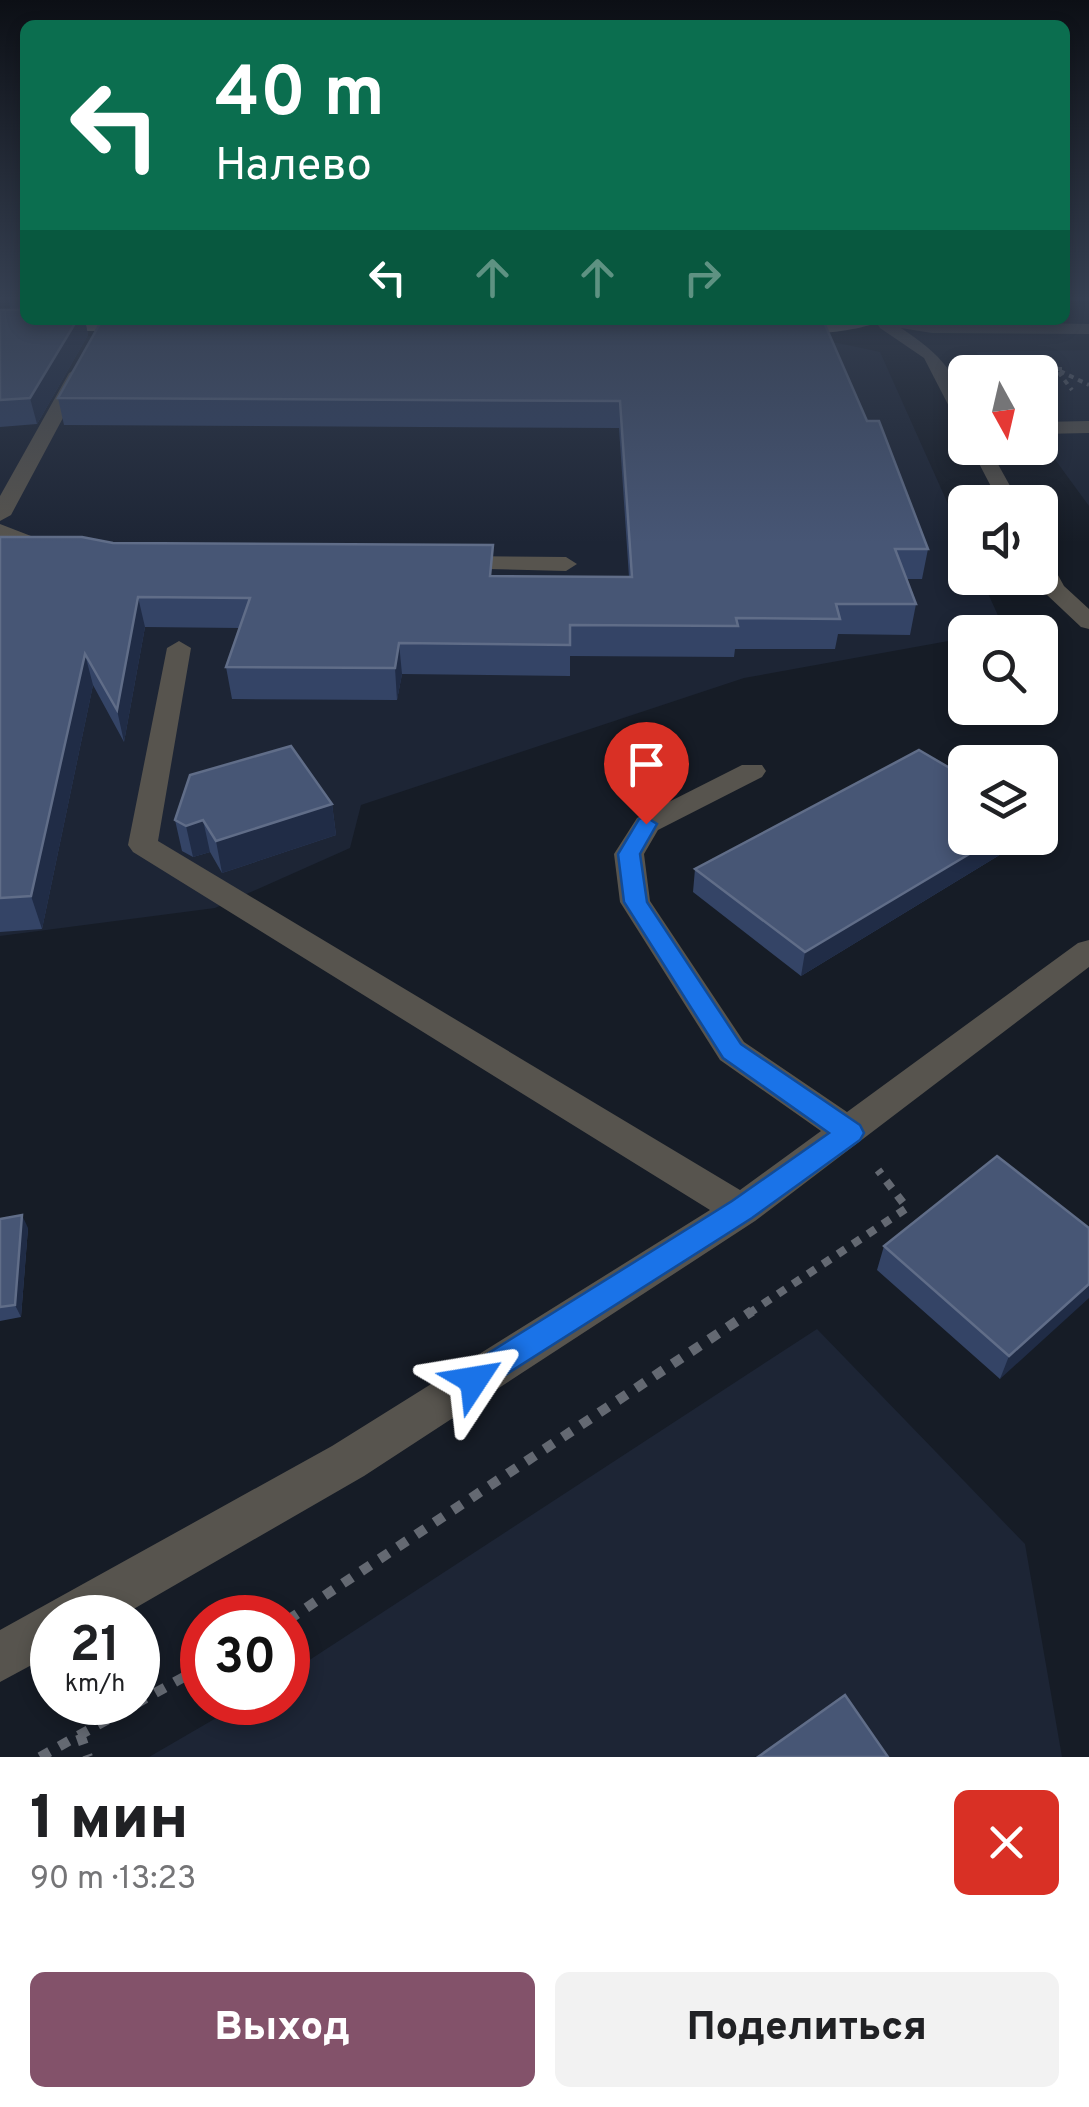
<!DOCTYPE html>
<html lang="ru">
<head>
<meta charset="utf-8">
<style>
	body { margin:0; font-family:Overpass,sans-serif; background:#f2f2f2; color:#202124; height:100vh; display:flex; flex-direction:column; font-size:38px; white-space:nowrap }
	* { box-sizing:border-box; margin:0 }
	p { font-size:32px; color:#757577 }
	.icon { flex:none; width:55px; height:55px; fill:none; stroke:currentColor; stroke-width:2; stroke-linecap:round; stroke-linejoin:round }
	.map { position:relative; height:1757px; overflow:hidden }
	.panel { display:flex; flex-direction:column; background:#fff; flex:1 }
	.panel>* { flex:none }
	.hud { position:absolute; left:20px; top:20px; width:1050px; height:305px; border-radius:15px; box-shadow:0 5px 15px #0003; background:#0b6e4f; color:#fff; overflow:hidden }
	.needle { width:65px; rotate:172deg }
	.tools { position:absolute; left:948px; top:355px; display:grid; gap:20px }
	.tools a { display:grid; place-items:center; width:110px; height:110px; border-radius:15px; background:#fff; box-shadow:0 5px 15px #0003; font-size:50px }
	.speed { position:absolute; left:30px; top:1595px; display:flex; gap:20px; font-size:50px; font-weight:700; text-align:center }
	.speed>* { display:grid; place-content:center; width:130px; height:130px; border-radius:50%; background:#fff; box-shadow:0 5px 15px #0003; line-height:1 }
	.speed small { font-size:25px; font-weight:400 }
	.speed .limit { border:15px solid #d22; background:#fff; color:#111 }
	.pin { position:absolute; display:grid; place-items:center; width:85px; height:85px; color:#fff; margin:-102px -42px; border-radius:50% 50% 50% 0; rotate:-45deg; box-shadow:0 0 10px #0007 }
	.pin .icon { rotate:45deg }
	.me { position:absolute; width:110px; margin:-55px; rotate:57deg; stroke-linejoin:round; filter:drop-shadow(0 0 8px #0008) }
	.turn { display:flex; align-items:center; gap:35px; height:210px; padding:0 30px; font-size:45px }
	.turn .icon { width:130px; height:130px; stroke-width:2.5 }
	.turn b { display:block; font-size:70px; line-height:85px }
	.lanes { display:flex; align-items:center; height:95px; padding:0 30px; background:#0003; justify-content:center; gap:50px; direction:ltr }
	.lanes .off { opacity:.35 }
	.round { display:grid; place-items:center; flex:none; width:105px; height:105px; border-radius:15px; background:#f2f2f2 }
	.head { display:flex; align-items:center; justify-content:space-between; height:170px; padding:0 30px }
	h1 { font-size:60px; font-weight:800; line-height:75px }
	.primary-button { display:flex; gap:20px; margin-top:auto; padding:20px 30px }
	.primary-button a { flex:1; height:115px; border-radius:15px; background:#83526a; color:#fff; font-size:40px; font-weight:800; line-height:115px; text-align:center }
	.primary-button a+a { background:#f2f2f2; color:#202124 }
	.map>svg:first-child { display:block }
	.built { fill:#1d2535 }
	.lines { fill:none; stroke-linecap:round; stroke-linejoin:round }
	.path-far2 { stroke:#646972; stroke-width:4; stroke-dasharray:5 5; stroke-linecap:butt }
	.path-far1 { stroke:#646972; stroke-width:8; stroke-dasharray:9 9; stroke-linecap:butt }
	.path { stroke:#646972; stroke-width:10; stroke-dasharray:11 11; stroke-linecap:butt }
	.minor { fill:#57544e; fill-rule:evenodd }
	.major { fill:#928d81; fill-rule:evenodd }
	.wall { fill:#344466 }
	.shaded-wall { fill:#202c46 }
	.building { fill:#475675; stroke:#606d88; stroke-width:2.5 }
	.route { fill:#1a73e8; stroke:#114b97; stroke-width:2.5 }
</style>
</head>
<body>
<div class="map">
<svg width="1089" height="1757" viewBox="0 0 1089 1757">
	<rect width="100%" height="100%" fill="#161c26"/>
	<path class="built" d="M 0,336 L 819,339 L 880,352 L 965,542 L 965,578 L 981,578 L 1005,631 L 965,632 L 965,638 L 744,678 L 361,805 L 350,848 L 215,908 L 0,936 Z
		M 1089,350 L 1089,506 L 1040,439 L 1040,372 L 991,372 L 976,352 Z
		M 817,1329 L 1025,1544 L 1062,1757 L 149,1757 L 242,1703 L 288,1702 L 288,1674 Z"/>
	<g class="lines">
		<path class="path-far2" d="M 1062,369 L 1056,369 L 1072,390
			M 1060,371 L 1089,385"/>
		<path class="path-far1" d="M 748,1314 L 907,1208 L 878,1170"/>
		<path class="path" d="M 288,1620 L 752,1311
			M 80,1734 L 88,1757
			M 40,1757 L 202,1667"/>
		<path class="minor" d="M 875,320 L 1089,324 L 1089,334 L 932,333 L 901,328 C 939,353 965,377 965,426 L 956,420 L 924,358 L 880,328 Z
			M 78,368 L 87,373 L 11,515 L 0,521 L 0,496 L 69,373 Z
			M 1089,421 L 1089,433 L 1040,434 L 1040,422 Z
			M 971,448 L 989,448 L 1019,502 L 999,502 Z
			M 0,524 L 62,548 L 65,553 L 54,560 L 0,538 Z
			M 1040,555 L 1048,557 L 1064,586 L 1089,609 L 1089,629 L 1081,627 L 1046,594 L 1037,578 L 1040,578 Z
			M 454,556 L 566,557 L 577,564 L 566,571 L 446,568 L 443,563 L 446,558 Z
			M 179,641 L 191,648 L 158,841 L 740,1190 L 821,1131 L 720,1060 L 620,902 L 614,854 L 637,818 L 742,765 L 762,765 L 766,771 L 762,777 L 658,830 L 644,854 L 650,901 L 744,1042 L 847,1112 L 1078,943 L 1089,940 L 1089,967 L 755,1221 L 364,1476 L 118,1618 L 52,1618 L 52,1654 L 0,1682 L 0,1630 L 332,1446 L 710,1210 L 133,852 L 128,845 L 167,648 Z"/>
		<path class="major" d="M 842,320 L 881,320 C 865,331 795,339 779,328 L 787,323 Z
			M 0,321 L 136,321 L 144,326 L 136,331 L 0,331 Z"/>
	</g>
	<path class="wall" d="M 8,297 L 25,297 L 25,320 L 85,320 L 88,335 L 37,424 L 0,427 L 0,310 L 11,310 Z
		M 1065,297 L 1089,297 L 1089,301 L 1065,301 Z
		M 102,320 L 867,421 L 928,549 L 922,579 L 906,579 L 916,604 L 910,635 L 838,634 L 835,649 L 735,649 L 734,657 L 570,656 L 570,676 L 402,674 L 397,700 L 232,699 L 226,667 L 240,628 L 145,627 L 124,742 L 93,685 L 42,929 L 0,932 L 0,537 L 113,543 L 494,576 L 629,577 L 619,428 L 64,425 L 58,398 Z
		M 332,804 L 336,835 L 222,873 L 210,852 L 193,857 L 182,851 L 175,820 Z
		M 965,838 L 1025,838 L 1024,840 L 801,976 L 693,892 L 695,869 Z
		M 0,1219 L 28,1228 L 21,1317 L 0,1321 Z
		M 1089,1228 L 1000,1379 L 877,1270 L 884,1246 Z"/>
	<path class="shaded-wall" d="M 77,320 L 85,320 L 88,335 L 37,424 L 30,398 Z
		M 138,597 L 145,627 L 124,742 L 117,710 Z
		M 399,643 L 402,674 L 397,700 L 395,668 Z
		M 85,654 L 93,685 L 42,929 L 31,896 Z
		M 332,804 L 336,835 L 222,873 L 216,841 Z
		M 203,820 L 210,852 L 193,857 L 186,826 Z
		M 996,838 L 1025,838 L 1024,840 L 801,976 L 805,952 Z
		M 22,1215 L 28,1228 L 21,1317 L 15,1305 Z
		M 1089,1284 L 1089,1298 L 1000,1379 L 1009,1356 Z"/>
	<path class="building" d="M 0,310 L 25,310 L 25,320 L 77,320 L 30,398 L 0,400 Z
		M 102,320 L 823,320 L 867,421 L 879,421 L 928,549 L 895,549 L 916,604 L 836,604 L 840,619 L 736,618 L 738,626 L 570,625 L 570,645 L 399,643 L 395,668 L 226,667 L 250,598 L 138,597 L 117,710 L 85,654 L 31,896 L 0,898 L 0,537 L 82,537 L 113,543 L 493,545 L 490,576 L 632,577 L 620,401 L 58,398 Z
		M 291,746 L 332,804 L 216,841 L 203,820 L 186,826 L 175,820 L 190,775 Z
		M 919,750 L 965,777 L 965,838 L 996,838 L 805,952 L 695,869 Z
		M 997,1156 L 1089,1228 L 1089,1284 L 1009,1356 L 884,1246 Z
		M 22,1215 L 15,1305 L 0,1307 L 0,1219 Z
		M 845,1695 L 888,1757 L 758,1757 Z"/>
	<linearGradient id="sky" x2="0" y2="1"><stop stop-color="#0c0f15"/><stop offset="0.55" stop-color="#364052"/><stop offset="1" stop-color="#364052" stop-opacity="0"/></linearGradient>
	<rect width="1089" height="543" fill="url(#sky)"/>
	<path class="route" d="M 646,817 L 657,824 L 640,854 L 647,902 L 741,1044 L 860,1125 L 864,1133 L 860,1140 L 752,1218 L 474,1395 L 463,1391 L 458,1380 L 463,1369 L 732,1201 L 829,1133 L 723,1058 L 624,902 L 618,854 L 639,819 Z"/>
</svg>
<div class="tools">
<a><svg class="needle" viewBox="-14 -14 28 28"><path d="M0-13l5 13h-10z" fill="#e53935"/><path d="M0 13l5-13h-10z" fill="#757577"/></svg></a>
<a><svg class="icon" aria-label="sound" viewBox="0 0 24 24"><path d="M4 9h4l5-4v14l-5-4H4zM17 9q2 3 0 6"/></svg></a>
<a><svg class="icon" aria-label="search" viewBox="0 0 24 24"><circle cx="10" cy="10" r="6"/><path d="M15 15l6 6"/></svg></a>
<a><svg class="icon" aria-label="layers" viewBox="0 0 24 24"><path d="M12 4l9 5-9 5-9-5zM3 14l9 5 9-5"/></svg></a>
</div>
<div class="speed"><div>21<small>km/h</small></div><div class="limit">30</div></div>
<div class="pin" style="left:646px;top:824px;background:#d93025"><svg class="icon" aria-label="arrive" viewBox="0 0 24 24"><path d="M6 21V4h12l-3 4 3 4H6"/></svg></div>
<svg class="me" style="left:474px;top:1380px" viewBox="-20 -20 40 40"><path d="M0-17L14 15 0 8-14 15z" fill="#1a73e8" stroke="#fff" stroke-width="4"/></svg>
<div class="hud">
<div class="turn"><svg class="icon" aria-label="left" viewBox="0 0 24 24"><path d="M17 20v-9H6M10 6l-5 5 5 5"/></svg><div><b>40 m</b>Налево</div></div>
<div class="lanes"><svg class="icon" aria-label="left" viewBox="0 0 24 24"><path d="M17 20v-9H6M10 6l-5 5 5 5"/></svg><svg class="icon off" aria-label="ahead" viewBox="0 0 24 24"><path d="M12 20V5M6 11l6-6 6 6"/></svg><svg class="icon off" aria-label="ahead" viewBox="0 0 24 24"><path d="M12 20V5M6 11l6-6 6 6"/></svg><svg class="icon off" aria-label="right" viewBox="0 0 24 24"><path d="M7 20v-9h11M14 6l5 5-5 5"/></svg></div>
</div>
</div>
<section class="panel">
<div class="head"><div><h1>1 мин</h1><p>90 m · 13:23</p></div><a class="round" style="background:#d93025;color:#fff"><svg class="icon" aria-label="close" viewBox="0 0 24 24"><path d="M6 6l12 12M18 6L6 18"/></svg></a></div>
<div class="primary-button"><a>Выход</a><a>Поделиться</a></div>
</section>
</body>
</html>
